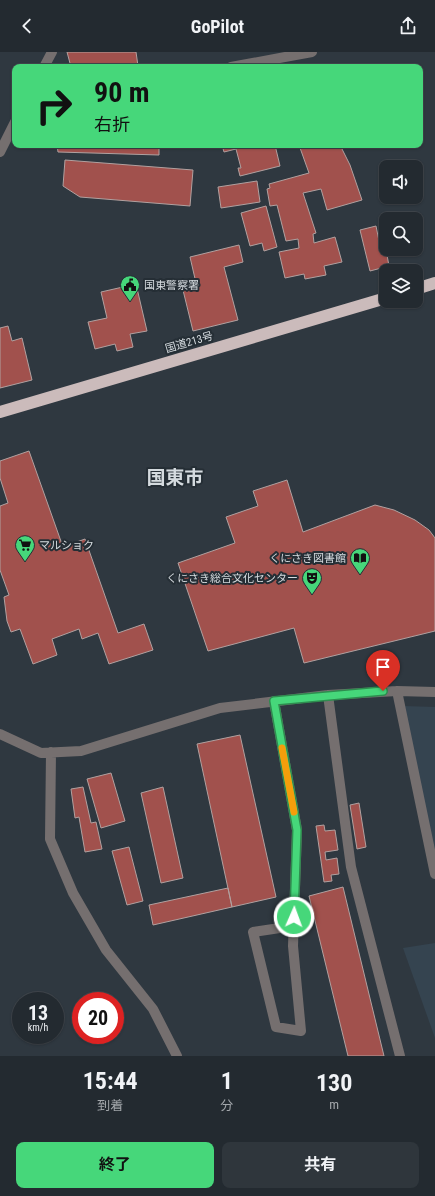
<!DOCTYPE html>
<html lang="ja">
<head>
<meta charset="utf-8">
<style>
	body { margin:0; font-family:"Roboto Condensed","Noto Sans JP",sans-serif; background:#2f363c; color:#f1f3f6; height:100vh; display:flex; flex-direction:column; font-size:15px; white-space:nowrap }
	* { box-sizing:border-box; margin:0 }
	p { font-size:13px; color:#a3a7ab }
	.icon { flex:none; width:22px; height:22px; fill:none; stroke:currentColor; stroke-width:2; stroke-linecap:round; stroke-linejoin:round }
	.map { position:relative; height:1004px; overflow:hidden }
	.panel { display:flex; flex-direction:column; background:#232a30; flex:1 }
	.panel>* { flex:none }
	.guide { position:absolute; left:12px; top:12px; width:411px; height:84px; border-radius:8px; box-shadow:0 1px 3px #0004,0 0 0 1px #40464c; background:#46d77a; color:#111; overflow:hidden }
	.buttons { position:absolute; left:379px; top:108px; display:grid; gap:8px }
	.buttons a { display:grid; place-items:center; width:44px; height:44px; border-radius:8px; background:#232a30; box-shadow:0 1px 3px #0004,0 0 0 1px #40464c; font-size:20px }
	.speed { position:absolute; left:12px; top:940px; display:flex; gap:8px; font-size:20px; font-weight:700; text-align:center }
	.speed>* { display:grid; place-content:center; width:52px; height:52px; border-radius:50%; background:#232a30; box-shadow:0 1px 3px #0004,0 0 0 1px #40464c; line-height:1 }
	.speed small { font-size:10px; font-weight:400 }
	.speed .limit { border:6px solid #d22; background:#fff; color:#111 }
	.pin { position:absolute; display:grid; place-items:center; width:34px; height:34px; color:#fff; margin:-41px -17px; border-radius:50% 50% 50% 0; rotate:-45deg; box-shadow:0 0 4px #0007 }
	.pin .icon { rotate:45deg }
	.me { position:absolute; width:44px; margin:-22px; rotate:2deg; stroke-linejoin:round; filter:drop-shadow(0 0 3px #0008) }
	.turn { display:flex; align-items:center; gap:14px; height:84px; padding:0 16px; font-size:18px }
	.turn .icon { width:52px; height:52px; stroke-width:2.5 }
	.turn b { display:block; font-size:28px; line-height:34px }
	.eta { display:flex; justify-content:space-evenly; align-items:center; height:68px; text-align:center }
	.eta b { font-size:24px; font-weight:700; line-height:28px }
	.action { display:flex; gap:8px; margin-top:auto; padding:8px 16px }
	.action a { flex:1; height:46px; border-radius:8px; background:#46d77a; color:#111; font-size:16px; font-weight:700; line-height:46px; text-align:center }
	.action a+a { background:#2f363c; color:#f1f3f6 }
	header { display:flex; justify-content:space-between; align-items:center; height:52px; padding:0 16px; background:#232a30; font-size:18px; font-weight:700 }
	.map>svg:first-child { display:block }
	.built { fill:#354450 }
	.building { fill:#a1514d; stroke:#b1a1a0 }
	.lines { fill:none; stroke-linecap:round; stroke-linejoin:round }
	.minor { stroke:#756f6f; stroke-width:10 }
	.highway { stroke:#cbbbbb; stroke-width:12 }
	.route-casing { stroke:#2e8c4f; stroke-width:10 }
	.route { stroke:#46d77a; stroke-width:7 }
	.slow { stroke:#f59e0b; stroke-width:7 }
	.labels { text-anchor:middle; stroke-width:4; stroke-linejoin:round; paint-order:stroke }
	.poi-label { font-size:11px; fill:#d5dbdf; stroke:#252e35; text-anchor:start }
	.street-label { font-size:11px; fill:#d5dbdf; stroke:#252e35 }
	.town-label { font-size:19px; font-weight:bold; fill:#d5dbdf; stroke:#252e35 }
</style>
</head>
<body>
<header><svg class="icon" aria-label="back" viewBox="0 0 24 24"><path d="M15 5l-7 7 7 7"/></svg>GoPilot<svg class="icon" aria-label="share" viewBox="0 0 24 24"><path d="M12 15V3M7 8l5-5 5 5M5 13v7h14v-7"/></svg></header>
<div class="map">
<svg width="435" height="1004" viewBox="0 0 435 1004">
	<rect width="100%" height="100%" fill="#2f3840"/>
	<path class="built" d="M 403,654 L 435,655 L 435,819 Z
		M 435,891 L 435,986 L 403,896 Z"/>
	<path class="building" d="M 67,0 L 136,0 L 138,14 L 71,15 Z
		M 57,93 L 159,93 L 159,103 L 58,100 Z
		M 222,93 L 275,93 L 280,114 L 240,124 L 238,116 L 241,116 L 236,97 L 224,100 Z
		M 299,93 L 340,93 L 350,113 L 362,148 L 327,158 L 321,137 L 303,141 L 316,181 L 313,182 L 314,191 L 335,185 L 342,210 L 324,214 L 326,223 L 305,227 L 304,222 L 285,226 L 279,200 L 299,196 L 298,187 L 286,189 L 277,153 L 270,154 L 267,137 L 270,136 L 269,132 L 309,121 Z
		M 65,108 L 193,118 L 190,154 L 80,145 L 63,134 Z
		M 257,129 L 260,150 L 221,156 L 218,135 Z
		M 266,154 L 277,195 L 264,199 L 262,191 L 250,194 L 241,161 Z
		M 376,174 L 379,189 L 386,187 L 386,197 L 400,197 L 401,199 L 387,203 L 389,214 L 370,219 L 360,178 Z
		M 239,193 L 243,210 L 224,215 L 238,268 L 193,279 L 182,234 L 196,231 L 190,205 Z
		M 136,232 L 147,279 L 130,282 L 133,295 L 117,299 L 115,292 L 95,297 L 88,270 L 107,266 L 101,240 Z
		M 8,274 L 12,289 L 22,286 L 32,328 L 0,336 L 0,276 Z
		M 29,399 L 63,495 L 85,487 L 118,581 L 144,572 L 153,598 L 109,612 L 98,581 L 82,587 L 79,577 L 52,587 L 57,603 L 33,612 L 20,577 L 11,580 L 7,569 L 4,545 L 9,543 L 0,518 L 0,454 L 8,451 L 0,426 L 0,409 Z
		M 287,428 L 303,480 L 375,453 L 394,458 L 415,468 L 429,478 L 435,486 L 435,579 L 304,611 L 294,576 L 208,599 L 178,511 L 235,491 L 226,465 L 258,454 L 253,439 Z
		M 240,683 L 276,845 L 232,855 L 197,692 Z
		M 111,721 L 125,769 L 101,776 L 87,727 Z
		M 83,735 L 91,771 L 96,770 L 102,797 L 85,800 L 79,765 L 75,766 L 71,737 Z
		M 163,735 L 183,826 L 161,831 L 141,741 Z
		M 359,751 L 366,795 L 357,797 L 350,753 Z
		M 324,773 L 325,779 L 335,778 L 338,798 L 325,800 L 326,808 L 337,806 L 339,822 L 331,823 L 332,829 L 324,830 L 316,774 Z
		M 129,795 L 143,849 L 127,853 L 112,799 Z
		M 343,835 L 384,1004 L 348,1004 L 309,844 Z
		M 228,836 L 232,855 L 153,873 L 149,853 Z"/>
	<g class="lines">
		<path class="minor" d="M 44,15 L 52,0
			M 231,15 L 312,0
			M 0,100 L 15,70
			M 397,639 L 435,822
			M 328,643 L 351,815 L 400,1004
			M 274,649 L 297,778 L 293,894 L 301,979 L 276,975 L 253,880 L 293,874
			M 0,682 L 41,701 L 81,699 L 220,656 L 328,643 L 397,639 L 435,640
			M 51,700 L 50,787 L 73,841 L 106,898 L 153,957 L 177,1004"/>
		<path class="highway" d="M 416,237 L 435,231
			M 0,360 L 386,246"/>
	</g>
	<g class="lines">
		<defs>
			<path id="route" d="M 294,865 L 297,778 L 274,649 L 383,639"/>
		</defs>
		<use href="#route" class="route-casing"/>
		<use href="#route" class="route"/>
		<path class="slow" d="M 282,696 L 294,760"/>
	</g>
	<defs>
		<symbol id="civic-pin" viewBox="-11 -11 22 30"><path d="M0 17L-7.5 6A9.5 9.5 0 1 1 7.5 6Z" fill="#46d77a" stroke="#252e35"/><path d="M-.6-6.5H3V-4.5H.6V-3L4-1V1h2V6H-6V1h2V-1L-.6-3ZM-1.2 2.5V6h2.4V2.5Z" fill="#111"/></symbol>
		<symbol id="supermarket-pin" viewBox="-11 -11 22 30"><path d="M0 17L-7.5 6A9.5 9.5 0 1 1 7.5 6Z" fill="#46d77a" stroke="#252e35"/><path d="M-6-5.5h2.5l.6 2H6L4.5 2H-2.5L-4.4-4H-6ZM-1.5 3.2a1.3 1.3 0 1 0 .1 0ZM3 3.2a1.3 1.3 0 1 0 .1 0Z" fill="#111"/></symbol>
		<symbol id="library-pin" viewBox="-11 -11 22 30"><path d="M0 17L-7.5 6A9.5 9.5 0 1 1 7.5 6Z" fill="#46d77a" stroke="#252e35"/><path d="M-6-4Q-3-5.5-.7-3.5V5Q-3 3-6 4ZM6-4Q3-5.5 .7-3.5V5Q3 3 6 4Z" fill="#111"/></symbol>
		<symbol id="theatre-pin" viewBox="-11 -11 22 30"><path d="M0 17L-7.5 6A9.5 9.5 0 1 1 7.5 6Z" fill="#46d77a" stroke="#252e35"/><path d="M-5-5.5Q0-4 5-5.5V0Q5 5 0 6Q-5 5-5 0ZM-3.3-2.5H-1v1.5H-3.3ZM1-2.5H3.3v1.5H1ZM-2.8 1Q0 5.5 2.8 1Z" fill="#111"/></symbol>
	</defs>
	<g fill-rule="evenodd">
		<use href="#civic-pin" x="119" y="222" width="22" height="30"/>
		<use href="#supermarket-pin" x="14" y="482" width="22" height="30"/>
		<use href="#library-pin" x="349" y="495" width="22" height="30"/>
		<use href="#theatre-pin" x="301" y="515" width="22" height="30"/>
	</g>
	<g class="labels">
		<g class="poi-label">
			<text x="144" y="237">国東警察署</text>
			<text x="39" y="497">マルショク</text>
			<text x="346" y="510" text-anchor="end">くにさき図書館</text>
			<text x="298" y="530" text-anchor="end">くにさき総合文化センター</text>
		</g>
		<g class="street-label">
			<text transform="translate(189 290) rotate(-16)" y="4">国道213号</text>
		</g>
		<g class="town-label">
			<text x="175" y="432">国東市</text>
		</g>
	</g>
</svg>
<div class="buttons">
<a><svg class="icon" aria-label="sound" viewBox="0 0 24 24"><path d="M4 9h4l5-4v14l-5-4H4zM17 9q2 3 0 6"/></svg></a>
<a><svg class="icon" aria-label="search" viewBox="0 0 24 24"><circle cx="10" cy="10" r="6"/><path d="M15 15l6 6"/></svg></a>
<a><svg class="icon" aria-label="layers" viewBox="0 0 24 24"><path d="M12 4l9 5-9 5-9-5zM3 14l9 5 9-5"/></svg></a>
</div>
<div class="speed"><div>13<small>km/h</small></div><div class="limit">20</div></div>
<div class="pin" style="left:383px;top:639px;background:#d93025"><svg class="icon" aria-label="arrive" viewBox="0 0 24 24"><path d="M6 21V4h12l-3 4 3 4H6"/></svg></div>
<svg class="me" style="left:294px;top:865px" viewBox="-20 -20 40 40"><circle r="17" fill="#46d77a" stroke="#fff" stroke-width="3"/><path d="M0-11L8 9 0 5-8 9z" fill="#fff"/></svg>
<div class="guide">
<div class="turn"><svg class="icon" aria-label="right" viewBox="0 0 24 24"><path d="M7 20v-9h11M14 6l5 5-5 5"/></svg><div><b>90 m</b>右折</div></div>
</div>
</div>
<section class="panel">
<div class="eta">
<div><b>15:44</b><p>到着</p></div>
<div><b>1</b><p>分</p></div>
<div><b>130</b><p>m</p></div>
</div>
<div class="action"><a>終了</a><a>共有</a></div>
</section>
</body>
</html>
